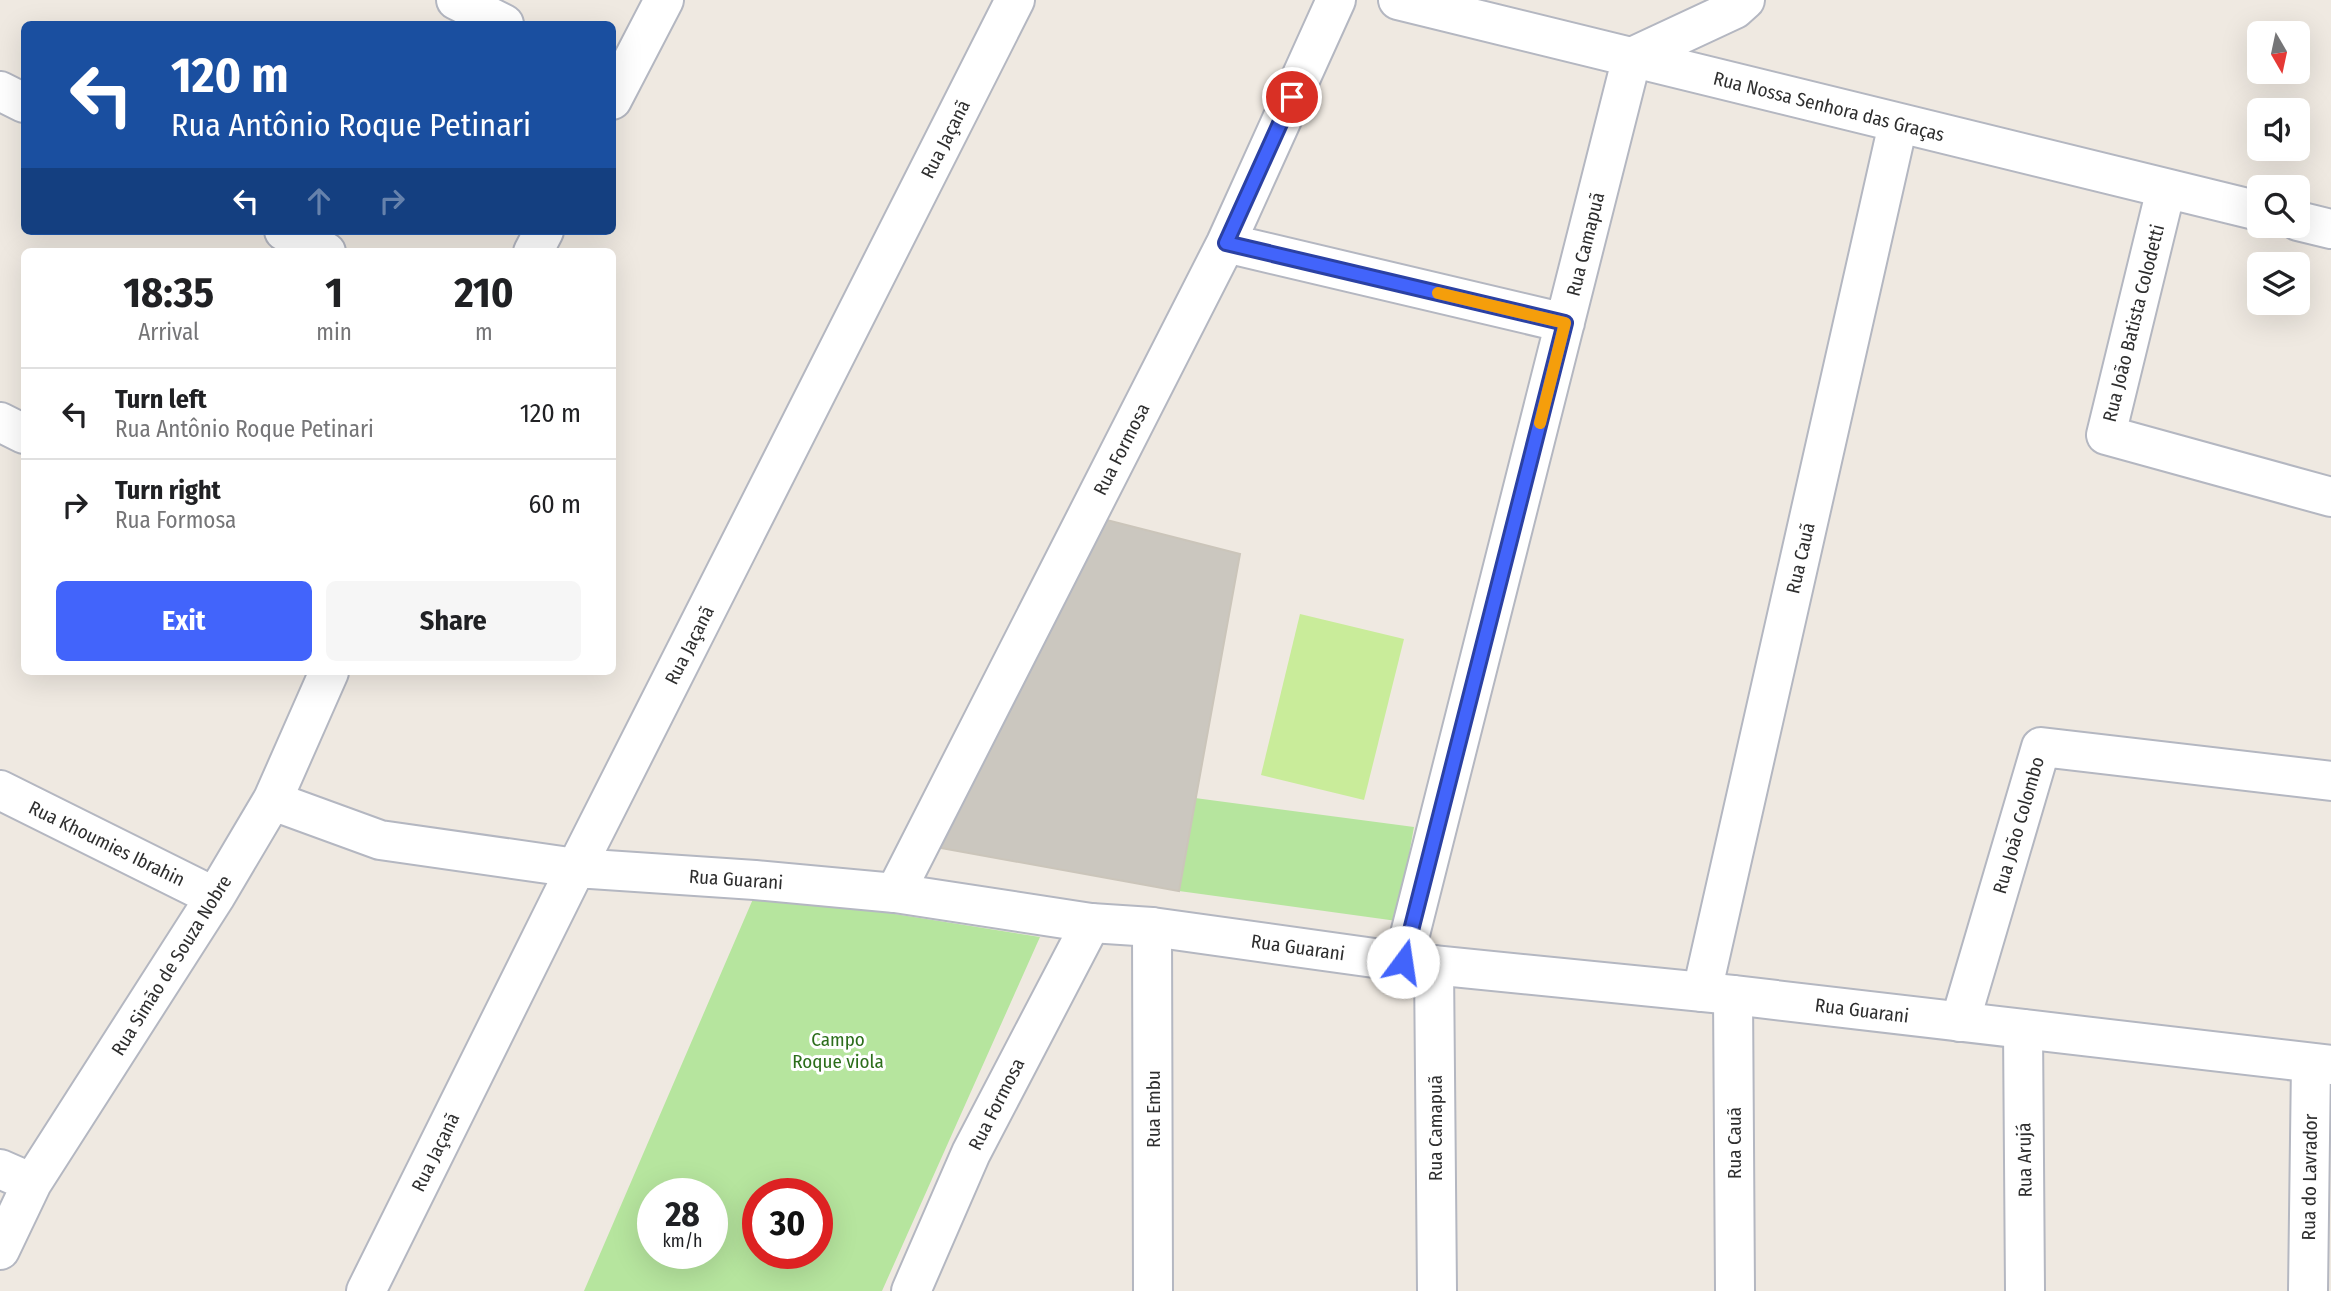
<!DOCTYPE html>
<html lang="en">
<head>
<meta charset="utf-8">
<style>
	body { margin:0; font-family:"Fira Sans Condensed",sans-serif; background:#f6f6f6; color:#202124; height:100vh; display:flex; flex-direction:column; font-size:26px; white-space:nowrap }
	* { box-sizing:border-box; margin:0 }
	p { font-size:23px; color:#757577 }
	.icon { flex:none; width:38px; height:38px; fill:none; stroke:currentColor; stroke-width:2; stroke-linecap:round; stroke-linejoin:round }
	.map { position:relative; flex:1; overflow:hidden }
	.details { position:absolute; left:21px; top:248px; width:595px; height:427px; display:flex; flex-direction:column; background:#fff; border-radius:10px; box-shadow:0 7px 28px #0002 }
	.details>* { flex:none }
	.top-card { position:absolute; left:21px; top:21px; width:595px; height:214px; border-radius:10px; box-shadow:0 7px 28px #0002; background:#1a4fa0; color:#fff; overflow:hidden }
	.needle { width:46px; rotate:171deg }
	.fabs { position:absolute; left:2247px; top:21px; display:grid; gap:14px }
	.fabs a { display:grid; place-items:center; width:63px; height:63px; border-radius:10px; background:#fff; box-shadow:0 7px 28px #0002; font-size:35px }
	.speed { position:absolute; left:637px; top:1178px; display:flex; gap:14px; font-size:35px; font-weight:700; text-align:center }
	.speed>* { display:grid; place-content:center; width:91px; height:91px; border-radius:50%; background:#fff; box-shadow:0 7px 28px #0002; line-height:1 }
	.speed small { font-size:18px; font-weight:400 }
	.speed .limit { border:10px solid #d22; background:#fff; color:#111 }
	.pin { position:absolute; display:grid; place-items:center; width:60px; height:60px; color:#fff; margin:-30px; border:4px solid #fff; border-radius:50%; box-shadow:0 2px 7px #0007 }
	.me { position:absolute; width:77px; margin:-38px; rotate:14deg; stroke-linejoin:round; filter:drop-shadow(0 0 5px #0008) }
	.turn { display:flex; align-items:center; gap:24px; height:147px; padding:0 35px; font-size:32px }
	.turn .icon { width:91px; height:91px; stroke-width:2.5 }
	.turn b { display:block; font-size:49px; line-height:60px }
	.lanes { display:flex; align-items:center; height:66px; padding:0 35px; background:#0003; justify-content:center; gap:35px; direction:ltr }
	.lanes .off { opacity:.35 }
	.eta { display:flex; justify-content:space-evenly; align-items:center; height:119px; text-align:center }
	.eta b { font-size:42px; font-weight:700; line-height:49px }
	.primary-button { display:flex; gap:14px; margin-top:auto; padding:14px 35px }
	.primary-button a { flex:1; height:80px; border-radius:10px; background:#4264fb; color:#fff; font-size:28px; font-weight:700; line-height:80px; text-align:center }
	.primary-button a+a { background:#f6f6f6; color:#202124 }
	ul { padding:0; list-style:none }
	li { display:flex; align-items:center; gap:21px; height:91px; padding:0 35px; border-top:2px solid #e0e0e0 }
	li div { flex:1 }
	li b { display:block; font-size:26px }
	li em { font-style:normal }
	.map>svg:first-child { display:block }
	.green { fill:#b6e59e; fill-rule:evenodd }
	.pitch { fill:#c9ec9a }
	.building { fill:#cbc7bf; stroke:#cbc5ba; stroke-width:2 }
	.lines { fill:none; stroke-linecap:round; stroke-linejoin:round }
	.minor-casing { stroke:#b4b7c1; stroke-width:42 }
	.tertiary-casing { stroke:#b4b7c1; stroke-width:42 }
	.minor { stroke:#fff; stroke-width:38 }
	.tertiary { stroke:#fff; stroke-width:38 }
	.route-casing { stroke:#2b41a3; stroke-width:18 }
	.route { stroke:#4264fb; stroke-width:12 }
	.slow { stroke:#f59e0b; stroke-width:12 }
	.labels { text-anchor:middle; stroke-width:6; stroke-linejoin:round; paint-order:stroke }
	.street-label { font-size:19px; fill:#2e2e2e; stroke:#fff }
	.park-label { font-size:19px; fill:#2c6e1b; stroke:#fff }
</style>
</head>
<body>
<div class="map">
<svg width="2331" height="1291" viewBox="0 0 2331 1291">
	<rect width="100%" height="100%" fill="#efe9e1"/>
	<path class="green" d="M 1195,798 L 1414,827 L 1397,921 L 1179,891 Z
		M 756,892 L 1040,937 L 882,1291 L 584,1291 ZM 653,1194 L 712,1194 L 712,1253 L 653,1253 ZM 758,1194 L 817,1194 L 817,1253 L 758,1253 Z"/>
	<path class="pitch" d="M 1300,614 L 1404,639 L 1364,800 L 1261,775 Z"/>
	<path class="building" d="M 1087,515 L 1240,554 L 1179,891 L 919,844 Z"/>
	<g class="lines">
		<defs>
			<path id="minor" d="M 456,0 L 504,24
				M 1398,0 L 2259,211
				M 0,91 L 24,103
				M 612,100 L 664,0
				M 2166,189 L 2106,435 L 2331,497
				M 2298,221 L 2331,229
				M 284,231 L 326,252
				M 1226,243 L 1565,323
				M 533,252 L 544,231
				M 0,422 L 24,434
				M 0,790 L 215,897
				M 273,799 L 284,805 L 380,840 L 576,868
				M 895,893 L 1226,243 L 1336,0
				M 1152,927 L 1153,1291
				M 1403,962 L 1632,57 L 1735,9 L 1745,0
				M 1434,965 L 1437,1291
				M 1702,992 L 1898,124
				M 1733,995 L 1735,1291
				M 1960,1022 L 2041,747 L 2331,781
				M 2023,1029 L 2025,1291
				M 0,1169 L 32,1183
				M 0,1250 L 32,1183 L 215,897 L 273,799 L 329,672
				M 911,1291 L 971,1153 L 1091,923
				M 2308,1291 L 2311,1063"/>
			<path id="tertiary" d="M 576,868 L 755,880 L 895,893 L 1091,923 L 1152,927 L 1403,962 L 1733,995 L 2331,1065
				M 366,1291 L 576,868 L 1015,0"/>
		</defs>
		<use href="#minor" class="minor-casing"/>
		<use href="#tertiary" class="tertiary-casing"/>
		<use href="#minor" class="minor"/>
		<use href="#tertiary" class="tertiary"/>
	</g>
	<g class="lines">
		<defs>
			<path id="route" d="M 1292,97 L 1226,243 L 1565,323 L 1403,962"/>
		</defs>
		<use href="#route" class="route-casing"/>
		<use href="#route" class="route"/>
		<path class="slow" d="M 1438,293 L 1565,323 L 1540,423"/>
	</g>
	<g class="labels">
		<g class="street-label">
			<text transform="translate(1829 106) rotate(14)" y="7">Rua Nossa Senhora das Graças</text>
			<text transform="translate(945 139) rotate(-63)" y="7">Rua Jaçanã</text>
			<text transform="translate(1585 244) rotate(-76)" y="7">Rua Camapuã</text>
			<text transform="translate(2133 323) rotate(-76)" y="7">Rua João Batista Colodetti</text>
			<text transform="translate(1121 449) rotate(-63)" y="7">Rua Formosa</text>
			<text transform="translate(1800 558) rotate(-77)" y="7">Rua Cauã</text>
			<text transform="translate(689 645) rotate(-63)" y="7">Rua Jaçanã</text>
			<text transform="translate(2018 825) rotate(-74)" y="7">Rua João Colombo</text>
			<text transform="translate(107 843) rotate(26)" y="7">Rua Khoumies Ibrahin</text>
			<text transform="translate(736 879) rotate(4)" y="7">Rua Guarani</text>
			<text transform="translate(1298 947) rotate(8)" y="7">Rua Guarani</text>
			<text transform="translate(171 965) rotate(-58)" y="7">Rua Simão de Souza Nobre</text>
			<text transform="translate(1862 1010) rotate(7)" y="7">Rua Guarani</text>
			<text transform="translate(996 1104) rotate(-63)" y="7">Rua Formosa</text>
			<text transform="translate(1153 1109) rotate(-90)" y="7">Rua Embu</text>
			<text transform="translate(1435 1128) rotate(-90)" y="7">Rua Camapuã</text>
			<text transform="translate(1734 1143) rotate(-90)" y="7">Rua Cauã</text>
			<text transform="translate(435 1152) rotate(-64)" y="7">Rua Jaçanã</text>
			<text transform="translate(2024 1160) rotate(-91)" y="7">Rua Arujá</text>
			<text transform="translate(2309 1177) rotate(-89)" y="7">Rua do Lavrador</text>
		</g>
		<g class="park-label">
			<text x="838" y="1046">Campo<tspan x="838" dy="22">Roque viola</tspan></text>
		</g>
	</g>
</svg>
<div class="fabs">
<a><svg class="needle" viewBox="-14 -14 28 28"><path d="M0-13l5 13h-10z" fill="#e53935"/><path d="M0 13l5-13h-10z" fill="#757577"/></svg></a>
<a><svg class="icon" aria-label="sound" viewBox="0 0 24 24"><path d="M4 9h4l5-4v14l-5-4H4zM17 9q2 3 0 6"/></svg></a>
<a><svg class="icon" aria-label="search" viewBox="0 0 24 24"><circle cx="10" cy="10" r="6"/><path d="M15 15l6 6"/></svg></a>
<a><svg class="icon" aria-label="layers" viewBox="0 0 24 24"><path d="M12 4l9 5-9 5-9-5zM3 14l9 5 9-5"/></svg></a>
</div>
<div class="speed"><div>28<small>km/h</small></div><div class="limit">30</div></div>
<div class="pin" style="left:1292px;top:97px;background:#d93025"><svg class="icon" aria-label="arrive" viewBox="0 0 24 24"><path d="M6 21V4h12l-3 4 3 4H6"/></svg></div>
<svg class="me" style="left:1403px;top:962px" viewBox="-20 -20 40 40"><circle r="19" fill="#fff"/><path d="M0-13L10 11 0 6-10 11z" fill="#4264fb"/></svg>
<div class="top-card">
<div class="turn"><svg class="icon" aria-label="left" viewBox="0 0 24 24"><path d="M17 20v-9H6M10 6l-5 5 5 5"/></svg><div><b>120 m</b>Rua Antônio Roque Petinari</div></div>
<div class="lanes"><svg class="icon" aria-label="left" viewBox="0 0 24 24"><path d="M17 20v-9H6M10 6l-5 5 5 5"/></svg><svg class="icon off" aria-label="ahead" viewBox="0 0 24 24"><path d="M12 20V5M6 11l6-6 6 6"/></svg><svg class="icon off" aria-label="right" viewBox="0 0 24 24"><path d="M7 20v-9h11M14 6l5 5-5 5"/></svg></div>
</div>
<section class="details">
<div class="eta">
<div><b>18:35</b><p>Arrival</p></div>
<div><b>1</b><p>min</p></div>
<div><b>210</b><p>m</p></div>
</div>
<ul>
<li><svg class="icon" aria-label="left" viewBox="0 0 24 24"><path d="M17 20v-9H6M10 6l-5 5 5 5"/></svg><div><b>Turn left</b><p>Rua Antônio Roque Petinari</p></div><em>120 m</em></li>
<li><svg class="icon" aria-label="right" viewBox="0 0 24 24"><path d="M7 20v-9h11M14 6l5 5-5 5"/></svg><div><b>Turn right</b><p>Rua Formosa</p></div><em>60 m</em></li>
</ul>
<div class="primary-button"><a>Exit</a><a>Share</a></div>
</section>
</div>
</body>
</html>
